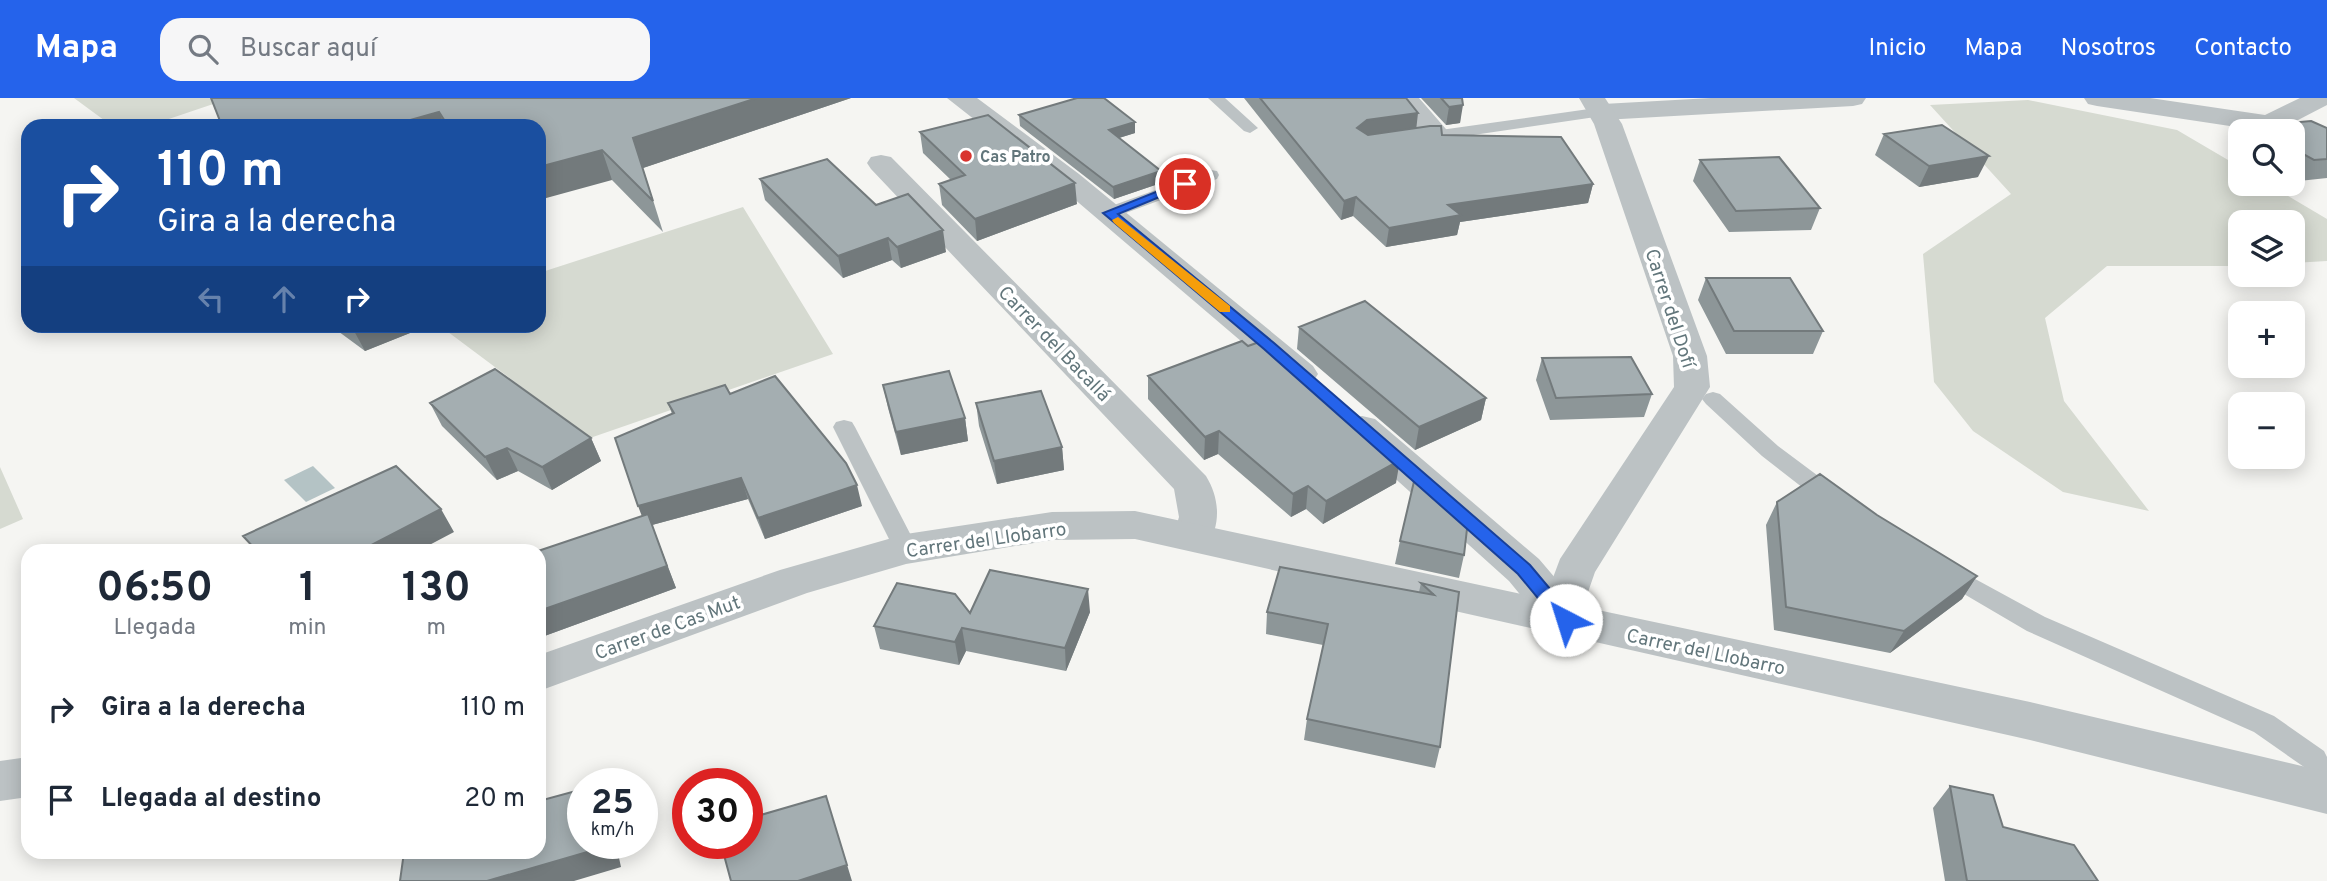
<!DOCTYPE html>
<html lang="es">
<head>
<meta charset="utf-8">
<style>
	body { margin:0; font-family:Overpass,sans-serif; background:#f6f6f7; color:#1f2937; height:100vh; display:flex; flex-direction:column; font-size:26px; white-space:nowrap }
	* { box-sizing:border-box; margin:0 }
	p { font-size:23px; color:#747a83 }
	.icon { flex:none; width:38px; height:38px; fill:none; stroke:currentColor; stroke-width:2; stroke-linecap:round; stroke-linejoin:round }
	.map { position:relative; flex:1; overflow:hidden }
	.drawer { position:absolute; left:21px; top:446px; width:525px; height:315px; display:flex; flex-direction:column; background:#fff; border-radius:21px; box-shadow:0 4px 18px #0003 }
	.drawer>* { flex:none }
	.hud { position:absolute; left:21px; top:21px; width:525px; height:214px; border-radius:21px; box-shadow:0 4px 18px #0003; background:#1a4fa0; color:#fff; overflow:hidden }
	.controls { position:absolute; left:2228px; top:21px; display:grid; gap:14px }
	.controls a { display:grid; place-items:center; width:77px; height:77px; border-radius:14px; background:#fff; box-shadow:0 4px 18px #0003; font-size:35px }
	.speed { position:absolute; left:567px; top:670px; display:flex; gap:14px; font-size:35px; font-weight:700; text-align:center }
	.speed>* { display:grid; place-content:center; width:91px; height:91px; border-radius:50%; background:#fff; box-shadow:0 4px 18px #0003; line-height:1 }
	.speed small { font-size:18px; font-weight:400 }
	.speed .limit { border:10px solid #d22; background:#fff; color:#111 }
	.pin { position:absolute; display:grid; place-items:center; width:60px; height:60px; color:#fff; margin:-30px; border:4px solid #fff; border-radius:50%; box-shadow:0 2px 7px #0007 }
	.me { position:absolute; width:77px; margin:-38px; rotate:320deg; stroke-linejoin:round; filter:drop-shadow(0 0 5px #0008) }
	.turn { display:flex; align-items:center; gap:24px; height:147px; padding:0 21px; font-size:32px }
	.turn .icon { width:91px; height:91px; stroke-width:2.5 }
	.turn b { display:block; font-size:49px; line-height:60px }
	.lanes { display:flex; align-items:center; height:66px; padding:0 21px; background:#0003; justify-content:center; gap:35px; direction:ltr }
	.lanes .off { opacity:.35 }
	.eta { display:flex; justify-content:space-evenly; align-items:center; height:119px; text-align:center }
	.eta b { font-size:42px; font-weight:700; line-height:49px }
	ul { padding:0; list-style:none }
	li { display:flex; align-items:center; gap:21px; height:91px; padding:0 21px }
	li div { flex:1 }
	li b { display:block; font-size:26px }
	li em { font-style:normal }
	header { display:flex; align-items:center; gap:42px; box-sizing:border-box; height:98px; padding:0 35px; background:#2563eb; color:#fff }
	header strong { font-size:33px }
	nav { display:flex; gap:38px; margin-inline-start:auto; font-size:24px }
	.search { width:490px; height:63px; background:#f6f6f7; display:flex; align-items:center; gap:18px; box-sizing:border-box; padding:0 24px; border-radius:21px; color:#747a83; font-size:26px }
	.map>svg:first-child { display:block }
	.green { fill:#d6dad1 }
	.water { fill:#b4c3c5 }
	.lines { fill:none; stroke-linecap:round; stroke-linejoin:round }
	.service { fill:#bcc2c4; fill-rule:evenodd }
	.minor { fill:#bcc2c4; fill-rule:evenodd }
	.tertiary { fill:#bcc2c4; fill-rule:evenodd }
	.wall { fill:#8d9698 }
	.shaded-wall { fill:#737a7c }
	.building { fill:#a4aeb1; stroke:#737a7c; stroke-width:2 }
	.route { fill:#2563eb; stroke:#184099; stroke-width:2 }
	.slow { fill:#f59e0b }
	.poi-dot { fill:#d9332e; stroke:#fff; stroke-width:2.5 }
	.labels { text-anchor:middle; stroke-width:7; stroke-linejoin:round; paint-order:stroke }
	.far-poi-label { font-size:16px; font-weight:bold; fill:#62767b; stroke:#fff; text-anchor:start }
	.street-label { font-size:19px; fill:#62767b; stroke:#fff }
</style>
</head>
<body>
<header>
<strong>Mapa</strong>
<div class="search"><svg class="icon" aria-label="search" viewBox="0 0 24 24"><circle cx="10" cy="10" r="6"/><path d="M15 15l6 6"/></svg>Buscar aquí</div>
<nav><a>Inicio</a><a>Mapa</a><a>Nosotros</a><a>Contacto</a></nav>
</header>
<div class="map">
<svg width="2327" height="783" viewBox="0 0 2327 783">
	<rect width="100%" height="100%" fill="#f5f5f2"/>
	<path class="green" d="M 74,0 L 231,0 L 154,26 L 157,28 L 112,28 Z
		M 2028,2 L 2177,32 L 2240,69 L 2240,86 L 2268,86 L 2327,121 L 2327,163 L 2293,165 L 2292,124 L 2240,124 L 2240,168 L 2107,168 L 2045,220 L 2064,303 L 2149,413 L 2063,394 L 1973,333 L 1934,284 L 1923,156 L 2011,96 L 1930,7 Z
		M 743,109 L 833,256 L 590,340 L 440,228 L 539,228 L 539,175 Z
		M 0,369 L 23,421 L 0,431 Z"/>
	<path class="water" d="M 313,368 L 335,390 L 306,404 L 284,382 Z"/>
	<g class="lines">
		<path class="service" d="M 1208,0 L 1225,0 L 1258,30 L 1250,35 L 1244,33 Z
			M 1603,9 L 1609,11 L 1609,17 L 1419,45 L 1411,40 L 1419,35 Z
			M 1211,72 L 1217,73 L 1219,77 L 1217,81 L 1115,119 L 1103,119 L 1100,115 L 1103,111 Z
			M 1713,294 L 1720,296 L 1778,348 L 1841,395 L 1844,401 L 1841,407 L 1825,407 L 1762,358 L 1706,306 L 1702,301 L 1706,296 Z
			M 844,322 L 852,324 L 855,329 L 918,451 L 914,457 L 906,460 L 898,457 L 894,451 L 833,329 L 836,324 Z
			M 1944,464 L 2045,519 L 2274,618 L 2324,653 L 2327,659 L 2327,699 L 2317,696 L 2304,669 L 2254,634 L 2027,533 L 1935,479 L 1932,473 L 1935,467 Z"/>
		<path class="minor" d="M 947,0 L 977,0 L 1079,76 L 1313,268 L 1318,276 L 1313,284 L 1301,287 L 1289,284 L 1059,88 Z
			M 1392,0 L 1419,0 L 1452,38 L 1448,44 L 1428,44 Z
			M 1711,0 L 1866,0 L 1862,6 L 1853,8 L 1603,22 L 1594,20 L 1590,14 L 1594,8 L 1603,6 Z
			M 2084,0 L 2150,0 L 2265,17 L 2300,0 L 2327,0 L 2327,7 L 2279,32 L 2263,33 L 2097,8 L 2088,6 Z
			M 881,57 L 891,59 L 1206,378 C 1220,401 1221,426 1207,449 L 1193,453 L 1179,449 L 1173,439 L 1179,419 L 1174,391 L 871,71 L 867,65 L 871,59 Z
			M 1362,318 L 1375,321 L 1539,461 L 1579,508 L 2030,604 L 2327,674 L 2327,716 L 2030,642 L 1551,534 L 1509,483 L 1349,339 L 1344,330 L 1349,321 Z"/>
		<path class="tertiary" d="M 1579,0 L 1605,0 L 1622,26 L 1707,258 L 1710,289 L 1595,474 L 1587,497 L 1587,522 L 1581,534 L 1566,538 L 1135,441 L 1052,442 L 906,466 L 807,495 L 539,593 L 539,557 L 780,472 L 906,436 L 1052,414 L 1135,413 L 1545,501 L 1560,461 L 1674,289 L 1673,258 L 1594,26 Z
			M 28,659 L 28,699 L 0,703 L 0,663 Z"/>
	</g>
	<path class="wall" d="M 211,0 L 851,0 L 643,70 L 663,134 L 612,82 L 539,28 L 222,28 Z
		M 1244,0 L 1406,0 L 1416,30 L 1593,86 L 1588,105 L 1460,124 L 1457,137 L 1386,149 L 1353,118 L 1341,122 Z
		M 1421,0 L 1462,0 L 1460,25 L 1446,27 Z
		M 1019,17 L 1135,35 L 1119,40 L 1161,73 L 1161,85 L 1114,101 L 1020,28 Z
		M 2254,28 L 2327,30 L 2327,80 L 2299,83 L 2292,79 L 2292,33 L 2250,33 Z
		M 920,34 L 1077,106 L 977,143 L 942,107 L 939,86 L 951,82 L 923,55 Z
		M 1884,36 L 1978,79 L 1919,89 L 1875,57 Z
		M 1700,62 L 1820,110 L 1811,132 L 1729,134 L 1693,83 Z
		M 760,81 L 876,107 L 946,154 L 901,170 L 892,162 L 843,180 L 765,102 Z
		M 1706,180 L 1823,233 L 1813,256 L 1726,256 L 1698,202 Z
		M 331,228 L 407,228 L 410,235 L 365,253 Z
		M 1299,229 L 1486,300 L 1481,322 L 1415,352 L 1297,251 Z
		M 1542,260 L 1652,296 L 1644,319 L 1550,322 L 1536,282 Z
		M 1148,278 L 1396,385 L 1323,426 L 1306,411 L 1291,419 L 1218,356 L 1204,362 L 1148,301 Z
		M 883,287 L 965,320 L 968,343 L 901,357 L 888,310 Z
		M 730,296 L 862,408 L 765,441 L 748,401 L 652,427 L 676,490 L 539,540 L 539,453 L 642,418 L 672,316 L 668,305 Z
		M 430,305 L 591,340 L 601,363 L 552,392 L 518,373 L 497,382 L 442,328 Z
		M 976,305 L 1062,349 L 1064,372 L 997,386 L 979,328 Z
		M 1777,404 L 1877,417 L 1977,478 L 1962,501 L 1890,555 L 1774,532 L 1766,427 Z
		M 1400,443 L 1464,457 L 1459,480 L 1395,466 Z
		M 1421,485 L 1459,494 L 1440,649 L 1435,670 L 1304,642 L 1307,621 L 1323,547 L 1266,536 L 1267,514 L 1419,494 Z
		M 1090,514 L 1066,573 L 966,553 L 959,567 L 880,551 L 874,528 L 970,515 Z
		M 1950,688 L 2003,729 L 2098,783 L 1945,783 L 1933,710 Z"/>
	<path class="shaded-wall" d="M 757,0 L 851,0 L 643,70 L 633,40 Z
		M 1463,7 L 1460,25 L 1446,27 L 1449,9 Z
		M 439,14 L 445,28 L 389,28 Z
		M 1418,15 L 1416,33 L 1365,40 L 1357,30 L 1367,22 Z
		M 1135,24 L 1135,35 L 1109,43 L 1109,32 Z
		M 602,52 L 612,82 L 539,102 L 539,69 Z
		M 1989,58 L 1978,79 L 1919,89 L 1929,68 Z
		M 1161,73 L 1161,85 L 1114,101 L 1113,89 Z
		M 1075,85 L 1077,106 L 977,143 L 975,121 Z
		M 1593,86 L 1588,105 L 1460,124 L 1457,137 L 1386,149 L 1389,130 L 1448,107 Z
		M 1356,99 L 1353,118 L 1341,122 L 1344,103 Z
		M 943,132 L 946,154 L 901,170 L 897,149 Z
		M 888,140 L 892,162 L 843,180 L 838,158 Z
		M 361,228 L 407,228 L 410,235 L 365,253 L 353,231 Z
		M 1486,300 L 1481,322 L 1415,352 L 1419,329 Z
		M 965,320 L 968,343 L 901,357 L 896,334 Z
		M 1219,333 L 1218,356 L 1204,362 L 1205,339 Z
		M 591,340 L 601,363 L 552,392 L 542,369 Z
		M 1062,349 L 1064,372 L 997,386 L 994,363 Z
		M 507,350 L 518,373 L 497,382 L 485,359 Z
		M 1400,362 L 1396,385 L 1323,426 L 1326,403 Z
		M 741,380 L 748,401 L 652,427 L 676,490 L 539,540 L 539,513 L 646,429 L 638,408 Z
		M 857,387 L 862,408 L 765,441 L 758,420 Z
		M 1308,388 L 1306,411 L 1291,419 L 1293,396 Z
		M 441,411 L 454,434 L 418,453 L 360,453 Z
		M 1977,478 L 1962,501 L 1890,555 L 1904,533 Z
		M 1088,491 L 1090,514 L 1066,573 L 1065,550 Z
		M 962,530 L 966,553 L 959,567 L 955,544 Z
		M 826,698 L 852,783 L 798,783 Z
		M 608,746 L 616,746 L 621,769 L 574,783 L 487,783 Z"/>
	<path class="building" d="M 211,0 L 757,0 L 633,40 L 653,103 L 602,52 L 539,69 L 539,28 L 448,28 L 439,14 L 389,28 L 222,28 Z
		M 1077,0 L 1104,0 L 1135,24 L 1109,32 L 1161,73 L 1113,89 L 1019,17 Z
		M 1260,0 L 1406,0 L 1418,15 L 1367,22 L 1357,30 L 1368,37 L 1430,28 L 1441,28 L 1442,37 L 1561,39 L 1593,86 L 1448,107 L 1461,117 L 1389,130 L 1356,99 L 1344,103 Z
		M 1441,0 L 1462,0 L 1463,7 L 1449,9 Z
		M 988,17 L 1075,85 L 975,121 L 939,86 L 965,77 L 920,34 Z
		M 2311,23 L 2327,30 L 2327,61 L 2314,62 L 2292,50 L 2292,33 L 2263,33 L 2254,28 Z
		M 1942,27 L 1989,58 L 1929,68 L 1884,36 Z
		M 1779,59 L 1820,110 L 1736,113 L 1700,62 Z
		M 827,61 L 876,107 L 908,96 L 943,132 L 897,149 L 888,140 L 838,158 L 760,81 Z
		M 1706,180 L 1790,180 L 1823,233 L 1734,233 Z
		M 1365,203 L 1486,300 L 1419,329 L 1299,229 Z
		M 349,228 L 361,228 L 353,231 Z
		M 1265,242 L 1400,362 L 1326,403 L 1308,388 L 1293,396 L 1219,333 L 1205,339 L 1148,278 L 1242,243 L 1248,248 Z
		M 1631,259 L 1652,296 L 1556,300 L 1542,260 Z
		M 495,271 L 591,340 L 542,369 L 507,350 L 485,359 L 430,305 Z
		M 949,273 L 965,320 L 896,334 L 883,287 Z
		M 775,278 L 846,365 L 857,387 L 758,420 L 741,380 L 638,408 L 615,340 L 674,315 L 668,305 L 725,287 L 730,296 Z
		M 1041,293 L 1062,349 L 994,363 L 976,305 Z
		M 396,368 L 441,411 L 360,453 L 257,453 L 243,438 Z
		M 1416,375 L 1468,422 L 1464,457 L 1400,443 Z
		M 1820,376 L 1877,417 L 1977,478 L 1904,533 L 1786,509 L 1777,404 Z
		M 648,416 L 667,468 L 539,513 L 538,453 Z
		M 1280,469 L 1434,497 L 1421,485 L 1459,494 L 1440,649 L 1307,621 L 1328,526 L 1267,514 Z
		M 990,472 L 1088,491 L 1065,550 L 962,530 L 955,544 L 874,528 L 897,485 L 955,496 L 970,515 Z
		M 1950,688 L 1993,697 L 2003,729 L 2074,747 L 2098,783 L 1967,783 Z
		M 583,691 L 583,746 L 608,746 L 608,748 L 487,783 L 400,783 L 404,754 L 539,754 L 539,703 Z
		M 826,698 L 847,767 L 798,783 L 731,783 L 721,746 L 747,746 L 747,721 Z"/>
	<path class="route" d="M 1181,84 L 1191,86 L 1118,116 L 1274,245 L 1530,467 L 1572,517 L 1575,522 L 1572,527 L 1560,527 L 1518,476 L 1264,251 L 1103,115 Z"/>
	<path class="slow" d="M 1118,119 L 1230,208 L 1230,214 L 1220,214 L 1114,125 L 1112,122 Z"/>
	<circle class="poi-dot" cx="966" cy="58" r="7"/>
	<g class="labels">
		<g class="far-poi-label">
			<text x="980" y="64">Cas Patro</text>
		</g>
		<g class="street-label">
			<text transform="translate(1671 210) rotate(72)" y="7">Carrer del Dofí</text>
			<text transform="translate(1055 245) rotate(46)" y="7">Carrer del Bacallá</text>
			<text transform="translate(986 441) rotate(-8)" y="7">Carrer del Llobarro</text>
			<text transform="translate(667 529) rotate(-20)" y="7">Carrer de Cas Mut</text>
			<text transform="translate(1706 553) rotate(12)" y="7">Carrer del Llobarro</text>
		</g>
	</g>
</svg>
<div class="controls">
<a><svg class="icon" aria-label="search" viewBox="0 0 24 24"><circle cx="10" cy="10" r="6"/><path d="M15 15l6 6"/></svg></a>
<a><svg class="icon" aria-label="layers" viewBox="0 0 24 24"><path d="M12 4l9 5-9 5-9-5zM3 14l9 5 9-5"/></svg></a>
<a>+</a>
<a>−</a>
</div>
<div class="speed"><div>25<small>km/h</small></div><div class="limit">30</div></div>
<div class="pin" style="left:1185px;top:86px;background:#d93025"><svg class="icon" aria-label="arrive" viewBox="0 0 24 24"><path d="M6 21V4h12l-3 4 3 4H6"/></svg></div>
<svg class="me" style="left:1566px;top:522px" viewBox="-20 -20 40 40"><circle r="19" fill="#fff"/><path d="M0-13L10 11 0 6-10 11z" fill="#2563eb"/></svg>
<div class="hud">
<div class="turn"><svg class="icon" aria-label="right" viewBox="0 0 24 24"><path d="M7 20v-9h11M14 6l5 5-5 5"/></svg><div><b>110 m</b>Gira a la derecha</div></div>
<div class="lanes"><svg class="icon off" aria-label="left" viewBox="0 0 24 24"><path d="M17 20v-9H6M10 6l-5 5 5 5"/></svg><svg class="icon off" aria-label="ahead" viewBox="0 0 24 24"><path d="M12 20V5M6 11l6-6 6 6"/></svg><svg class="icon" aria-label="right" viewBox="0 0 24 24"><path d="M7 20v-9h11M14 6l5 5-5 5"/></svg></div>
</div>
<section class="drawer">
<div class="eta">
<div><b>06:50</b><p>Llegada</p></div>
<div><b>1</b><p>min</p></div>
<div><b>130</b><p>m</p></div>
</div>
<ul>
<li><svg class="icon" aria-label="right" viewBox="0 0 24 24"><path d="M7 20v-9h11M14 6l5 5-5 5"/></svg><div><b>Gira a la derecha</b></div><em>110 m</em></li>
<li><svg class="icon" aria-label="arrive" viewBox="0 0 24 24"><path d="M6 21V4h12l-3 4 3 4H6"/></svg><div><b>Llegada al destino</b></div><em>20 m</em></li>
</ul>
</section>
</div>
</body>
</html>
